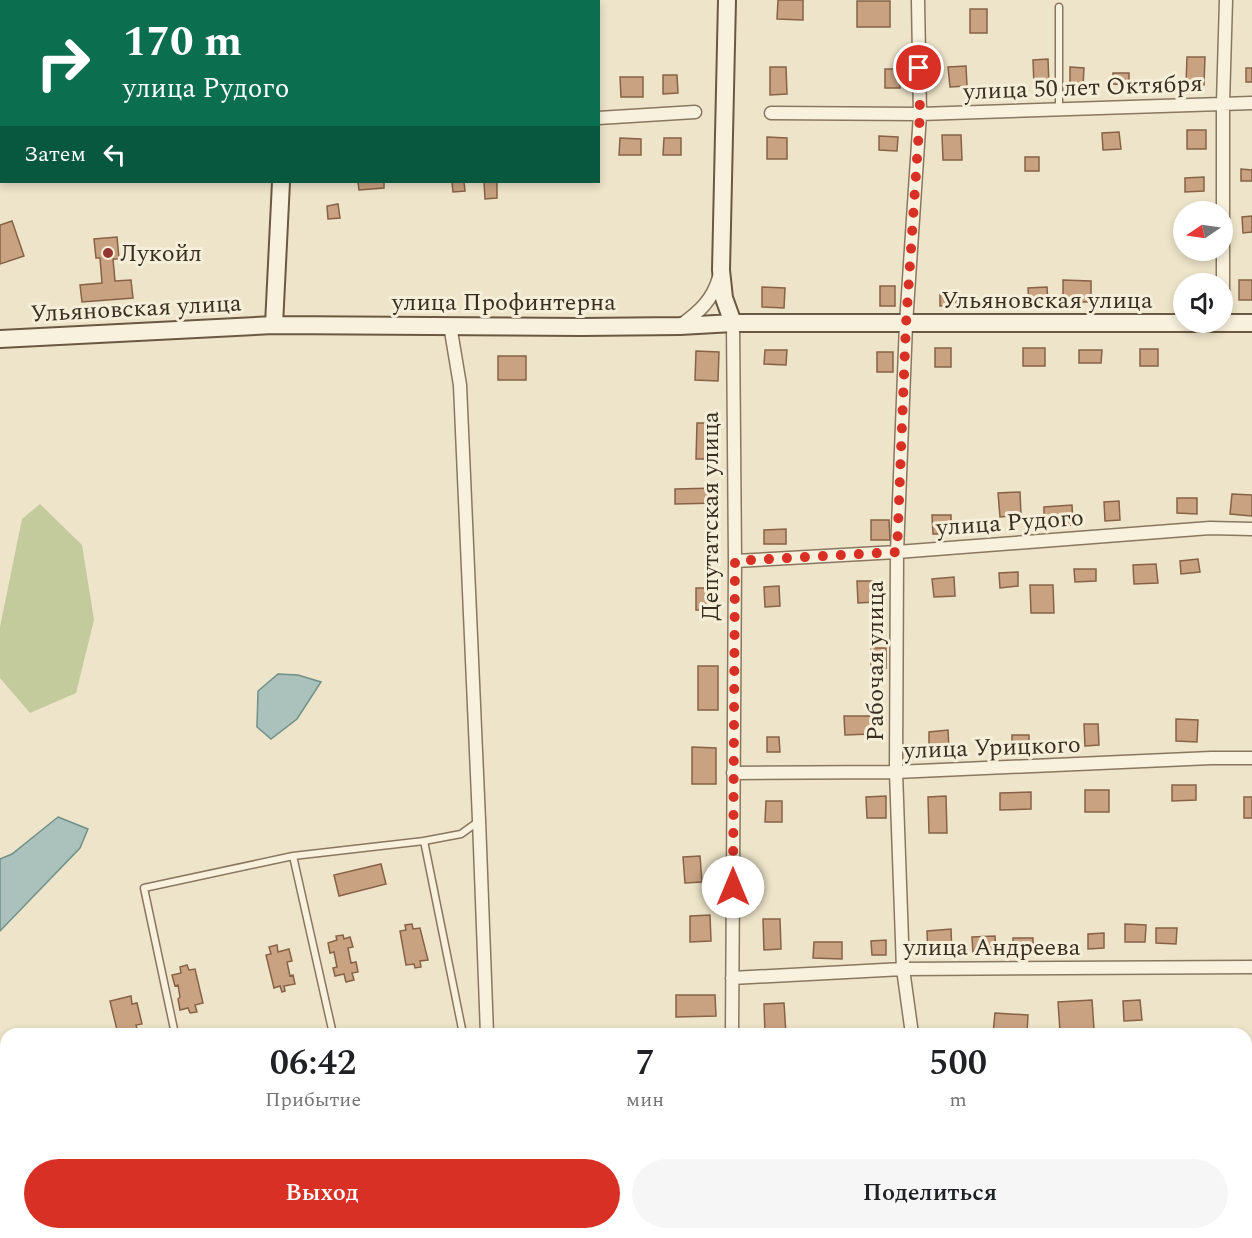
<!DOCTYPE html>
<html lang="ru">
<head>
<meta charset="utf-8">
<style>
	body { margin:0; font-family:Spectral,serif; background:#f6f6f6; color:#202124; height:100vh; display:flex; flex-direction:column; font-size:22px; white-space:nowrap }
	* { box-sizing:border-box; margin:0 }
	p { font-size:20px; color:#757577 }
	.icon { flex:none; width:33px; height:33px; fill:none; stroke:currentColor; stroke-width:2; stroke-linecap:round; stroke-linejoin:round }
	.map { position:relative; flex:1; overflow:hidden }
	.sheet { position:absolute; left:0px; top:1028px; width:1252px; height:212px; display:flex; flex-direction:column; background:#fff; border-radius:18px 18px 0 0; box-shadow:0 3px 9px #0003 }
	.sheet>* { flex:none }
	.guide { position:absolute; left:0px; top:0px; width:600px; height:183px; box-shadow:0 3px 9px #0003; background:#0b6e4f; color:#fff; overflow:hidden }
	.needle { width:39px; rotate:257deg }
	.fabs { position:absolute; left:1173px; top:201px; display:grid; gap:12px }
	.fabs a { display:grid; place-items:center; width:60px; height:60px; border-radius:50%; background:#fff; box-shadow:0 3px 9px #0003; font-size:30px }
	.pin { position:absolute; display:grid; place-items:center; width:51px; height:51px; color:#fff; margin:-26px; border:3px solid #fff; border-radius:50%; box-shadow:0 2px 6px #0007 }
	.me { position:absolute; width:66px; margin:-33px; rotate:0deg; stroke-linejoin:round; filter:drop-shadow(0 0 4px #0008) }
	.turn { display:flex; align-items:center; gap:21px; height:126px; padding:0 24px; font-size:27px }
	.turn .icon { width:78px; height:78px; stroke-width:2.5 }
	.turn b { display:block; font-size:42px; line-height:51px }
	.then { display:flex; align-items:center; height:57px; padding:0 24px; background:#0003; gap:12px; font-size:22px }
	.eta { display:flex; justify-content:space-evenly; align-items:center; height:102px; text-align:center }
	.eta b { font-size:36px; font-weight:600; line-height:42px }
	.primary-button { display:flex; gap:12px; margin-top:auto; padding:12px 24px }
	.primary-button a { flex:1; height:69px; border-radius:36px; background:#d93025; color:#fff; font-size:24px; font-weight:600; line-height:69px; text-align:center }
	.primary-button a+a { background:#f6f6f6; color:#202124 }
	.map>svg:first-child { display:block }
	.green { fill:#c3cb9d }
	.water { fill:#aac1bc; stroke:#709089; stroke-width:1.5 }
	.building { fill:#c9a281; stroke:#876246; stroke-width:1.5 }
	.lines { fill:none; stroke-linecap:round; stroke-linejoin:round }
	.lane-casing { stroke:#89775f; stroke-width:9 }
	.street-casing { stroke:#89775f; stroke-width:15 }
	.secondary-casing { stroke:#6b5842; stroke-width:20 }
	.lane { stroke:#f8f1dd; stroke-width:6 }
	.street { stroke:#f8f1dd; stroke-width:12 }
	.secondary { stroke:#f8f1dd; stroke-width:16 }
	.route { stroke:#d93025; stroke-width:10; stroke-dasharray:0 18 }
	.poi-dot { fill:#953531; stroke:#f5eed9; stroke-width:2 }
	.labels { text-anchor:middle; stroke-width:6; stroke-linejoin:round; paint-order:stroke }
	.street-label { font-size:24px; fill:#3a2e21; stroke:#f5eed9 }
	.poi-label { font-size:24px; fill:#3a2e21; stroke:#f5eed9; text-anchor:start }
</style>
</head>
<body>
<div class="map">
<svg width="1252" height="1238" viewBox="0 0 1252 1238">
	<rect width="100%" height="100%" fill="#ede4c9"/>
	<path class="green" d="M 40,504 L 82,545 L 94,620 L 76,693 L 30,713 L 0,678 L 0,627 L 22,519 Z
		M 6,1149 L 6,1233 L 406,1233 L 402,1238 L 0,1238 L 0,1150 Z
		M 835,1233 L 915,1233 L 915,1238 L 840,1238 Z"/>
	<path class="water" d="M 278,674 L 298,675 L 321,682 L 297,719 L 271,739 L 257,727 L 258,691 Z
		M 58,817 L 88,829 L 80,848 L 0,931 L 0,859 L 12,854 Z"/>
	<path class="building" d="M 778,0 L 803,0 L 803,20 L 777,19 Z
		M 857,1 L 890,1 L 890,27 L 857,27 Z
		M 970,9 L 987,9 L 987,33 L 970,33 Z
		M 1187,57 L 1205,57 L 1204,85 L 1186,84 Z
		M 1048,59 L 1049,85 L 1034,86 L 1033,60 Z
		M 966,66 L 967,86 L 950,87 L 948,67 Z
		M 770,67 L 786,67 L 787,94 L 770,95 Z
		M 1070,67 L 1084,68 L 1083,86 L 1070,86 Z
		M 1246,68 L 1252,68 L 1252,82 L 1246,82 Z
		M 885,69 L 900,69 L 900,88 L 885,88 Z
		M 1113,73 L 1129,73 L 1129,85 L 1113,84 Z
		M 663,75 L 677,75 L 678,93 L 663,94 Z
		M 620,77 L 643,77 L 643,97 L 621,97 Z
		M 1187,130 L 1206,130 L 1206,149 L 1187,149 Z
		M 1119,132 L 1121,149 L 1103,150 L 1102,133 Z
		M 942,135 L 961,135 L 962,160 L 943,160 Z
		M 879,136 L 898,137 L 897,151 L 879,150 Z
		M 767,137 L 787,138 L 787,159 L 767,159 Z
		M 620,138 L 641,139 L 641,155 L 619,155 Z
		M 664,138 L 681,138 L 681,155 L 663,155 Z
		M 1025,157 L 1039,157 L 1039,171 L 1025,171 Z
		M 1241,169 L 1252,170 L 1252,181 L 1241,181 Z
		M 1204,177 L 1204,191 L 1185,192 L 1185,178 Z
		M 358,182 L 384,182 L 384,188 L 359,190 Z
		M 452,182 L 464,182 L 465,191 L 453,192 Z
		M 484,182 L 497,182 L 497,198 L 485,199 Z
		M 338,204 L 340,218 L 328,219 L 327,206 Z
		M 1252,216 L 1252,232 L 1243,233 L 1242,217 Z
		M 12,221 L 24,256 L 0,264 L 0,225 Z
		M 117,237 L 119,259 L 113,259 L 115,281 L 131,280 L 133,298 L 82,302 L 80,285 L 102,283 L 100,258 L 96,258 L 94,239 Z
		M 1063,280 L 1091,281 L 1091,302 L 1063,302 Z
		M 1239,280 L 1252,280 L 1252,300 L 1239,300 Z
		M 880,286 L 895,286 L 895,306 L 880,306 Z
		M 762,287 L 785,288 L 784,308 L 762,307 Z
		M 1047,287 L 1048,303 L 1029,304 L 1028,288 Z
		M 956,293 L 956,305 L 940,306 L 940,294 Z
		M 935,348 L 951,348 L 951,367 L 935,367 Z
		M 1023,348 L 1045,348 L 1045,366 L 1023,366 Z
		M 1140,349 L 1158,349 L 1158,366 L 1140,366 Z
		M 765,350 L 787,350 L 786,365 L 764,364 Z
		M 1079,350 L 1102,350 L 1101,363 L 1079,363 Z
		M 696,351 L 719,352 L 718,381 L 695,380 Z
		M 877,352 L 893,352 L 893,372 L 877,372 Z
		M 498,356 L 526,356 L 526,380 L 498,380 Z
		M 697,423 L 719,423 L 718,459 L 696,459 Z
		M 718,488 L 718,503 L 675,504 L 675,489 Z
		M 1020,492 L 1021,515 L 1000,517 L 998,493 Z
		M 1232,494 L 1252,495 L 1252,516 L 1230,514 Z
		M 1177,498 L 1197,498 L 1197,514 L 1177,513 Z
		M 1119,501 L 1120,520 L 1105,521 L 1104,502 Z
		M 1072,505 L 1073,525 L 1044,526 L 1044,507 Z
		M 932,515 L 951,515 L 951,534 L 933,534 Z
		M 871,520 L 889,520 L 890,540 L 871,540 Z
		M 786,529 L 786,544 L 764,544 L 764,530 Z
		M 1198,559 L 1200,572 L 1181,574 L 1180,561 Z
		M 1156,564 L 1158,583 L 1134,584 L 1133,565 Z
		M 1074,569 L 1096,569 L 1096,581 L 1075,582 Z
		M 1018,572 L 1018,586 L 1000,588 L 999,573 Z
		M 954,577 L 955,596 L 934,597 L 932,579 Z
		M 857,581 L 874,581 L 875,602 L 858,603 Z
		M 1030,585 L 1053,585 L 1054,613 L 1031,613 Z
		M 779,586 L 780,606 L 765,607 L 764,587 Z
		M 696,588 L 718,588 L 719,610 L 696,610 Z
		M 871,648 L 886,648 L 886,668 L 871,668 Z
		M 698,666 L 718,666 L 718,710 L 698,710 Z
		M 844,716 L 871,716 L 871,734 L 845,735 Z
		M 1176,719 L 1198,720 L 1197,742 L 1176,741 Z
		M 1084,724 L 1098,724 L 1099,745 L 1085,746 Z
		M 948,730 L 949,750 L 929,751 L 929,732 Z
		M 1012,735 L 1029,735 L 1029,748 L 1012,749 Z
		M 767,737 L 779,737 L 780,752 L 767,752 Z
		M 692,747 L 716,748 L 716,784 L 692,784 Z
		M 1172,785 L 1196,785 L 1196,800 L 1172,801 Z
		M 1085,790 L 1109,790 L 1109,812 L 1085,812 Z
		M 1031,792 L 1031,809 L 1000,810 L 1000,793 Z
		M 886,796 L 886,818 L 867,818 L 866,797 Z
		M 946,796 L 947,833 L 929,833 L 928,797 Z
		M 1244,797 L 1252,797 L 1252,818 L 1244,818 Z
		M 766,801 L 782,801 L 782,822 L 765,822 Z
		M 700,856 L 702,882 L 685,883 L 683,857 Z
		M 381,864 L 386,884 L 339,896 L 334,875 Z
		M 710,915 L 711,941 L 690,942 L 690,916 Z
		M 763,919 L 780,919 L 781,949 L 764,950 Z
		M 412,924 L 413,929 L 420,928 L 428,960 L 420,961 L 421,967 L 415,968 L 414,964 L 406,965 L 400,931 L 406,930 L 405,925 Z
		M 1125,924 L 1146,925 L 1145,942 L 1125,942 Z
		M 1156,928 L 1177,928 L 1176,944 L 1156,943 Z
		M 951,929 L 952,954 L 928,956 L 927,931 Z
		M 1104,933 L 1104,948 L 1088,949 L 1088,934 Z
		M 343,935 L 344,939 L 350,937 L 353,947 L 348,948 L 351,963 L 356,962 L 358,972 L 352,973 L 354,980 L 346,982 L 344,974 L 335,976 L 333,968 L 337,967 L 334,952 L 330,953 L 328,943 L 337,940 L 336,936 Z
		M 995,936 L 996,953 L 973,954 L 972,937 Z
		M 1013,938 L 1033,938 L 1033,952 L 1013,952 Z
		M 886,940 L 886,955 L 872,955 L 871,941 Z
		M 814,942 L 842,942 L 842,959 L 813,958 Z
		M 277,945 L 278,952 L 289,949 L 292,961 L 287,962 L 290,976 L 293,975 L 295,984 L 284,986 L 285,991 L 282,992 L 280,986 L 274,988 L 266,955 L 271,954 L 269,947 Z
		M 187,965 L 189,970 L 195,969 L 203,1003 L 195,1005 L 197,1012 L 190,1013 L 188,1008 L 180,1010 L 178,999 L 180,997 L 178,985 L 175,986 L 172,975 L 181,973 L 180,967 Z
		M 676,995 L 715,995 L 716,1016 L 676,1017 Z
		M 131,996 L 132,1004 L 137,1003 L 142,1024 L 136,1025 L 138,1032 L 118,1034 L 110,1001 Z
		M 1092,1000 L 1094,1029 L 1060,1031 L 1058,1002 Z
		M 1140,1000 L 1142,1020 L 1124,1021 L 1123,1001 Z
		M 784,1003 L 786,1034 L 765,1034 L 764,1004 Z
		M 995,1013 L 1028,1015 L 1027,1034 L 993,1034 Z"/>
	<g class="lines">
		<defs>
			<path id="lane" d="M 82,2 L 82,0
				M 1059,7 L 1059,109
				M 0,155 L 2,155
				M 424,841 L 463,1034
				M 293,856 L 333,1034
				M 175,1034 L 144,888 L 293,856 L 424,841 L 461,834 L 479,821"/>
			<path id="street" d="M 465,0 L 465,2
				M 771,113 L 920,114 L 1252,103
				M 598,118 L 695,112
				M 1223,324 L 1223,103 L 1226,0
				M 450,325 L 460,385 L 479,820 L 487,1034
				M 681,325 C 699,312 713,300 719,277
				M 735,561 L 897,552 L 1210,528 L 1252,529
				M 733,773 L 896,772 L 1211,758 L 1252,758
				M 732,978 L 903,969 L 1252,967
				M 732,1034 L 735,561 L 733,323
				M 912,1034 L 903,969 L 896,772 L 897,552 L 906,324 L 920,114 L 918,0
				M 730,1238 L 730,1233"/>
			<path id="secondary" d="M 727,0 L 721,270 L 724,298 L 733,323
				M 286,2 L 286,0
				M 274,325 L 281,182
				M 0,339 L 274,325 L 582,327 L 680,326 L 733,323 L 1252,323"/>
		</defs>
		<use href="#lane" class="lane-casing"/>
		<use href="#street" class="street-casing"/>
		<use href="#secondary" class="secondary-casing"/>
		<use href="#lane" class="lane"/>
		<use href="#street" class="street"/>
		<use href="#secondary" class="secondary"/>
	</g>
	<g class="lines">
		<path class="route" d="M 733,887 L 735,561 L 897,552 L 906,324 L 920,114 L 919,68"/>
	</g>
	<circle class="poi-dot" cx="108" cy="253" r="6"/>
	<g class="labels">
		<g class="street-label">
			<text transform="translate(1083 87) rotate(-2)" y="8">улица 50 лет Октября</text>
			<text x="1047" y="308">Ульяновская улица</text>
			<text x="504" y="310">улица Профинтерна</text>
			<text transform="translate(136 308) rotate(-3)" y="8">Ульяновская улица</text>
			<text transform="translate(710 516) rotate(-90)" y="8">Депутатская улица</text>
			<text transform="translate(1010 522) rotate(-4)" y="8">улица Рудого</text>
			<text transform="translate(875 661) rotate(-90)" y="8">Рабочая улица</text>
			<text transform="translate(992 747) rotate(-2)" y="8">улица Урицкого</text>
			<text x="992" y="955">улица Андреева</text>
		</g>
		<g class="poi-label">
			<text x="120" y="261">Лукойл</text>
		</g>
	</g>
</svg>
<div class="fabs">
<a><svg class="needle" viewBox="-14 -14 28 28"><path d="M0-13l5 13h-10z" fill="#e53935"/><path d="M0 13l5-13h-10z" fill="#757577"/></svg></a>
<a><svg class="icon" aria-label="sound" viewBox="0 0 24 24"><path d="M4 9h4l5-4v14l-5-4H4zM17 9q2 3 0 6"/></svg></a>
</div>
<div class="pin" style="left:919px;top:68px;background:#d93025"><svg class="icon" aria-label="arrive" viewBox="0 0 24 24"><path d="M6 21V4h12l-3 4 3 4H6"/></svg></div>
<svg class="me" style="left:733px;top:887px" viewBox="-20 -20 40 40"><circle r="19" fill="#fff"/><path d="M0-13L10 11 0 6-10 11z" fill="#d93025"/></svg>
<div class="guide">
<div class="turn"><svg class="icon" aria-label="right" viewBox="0 0 24 24"><path d="M7 20v-9h11M14 6l5 5-5 5"/></svg><div><b>170 m</b>улица Рудого</div></div>
<div class="then">Затем<svg class="icon" aria-label="left" viewBox="0 0 24 24"><path d="M17 20v-9H6M10 6l-5 5 5 5"/></svg></div>
</div>
<section class="sheet">
<div class="eta">
<div><b>06:42</b><p>Прибытие</p></div>
<div><b>7</b><p>мин</p></div>
<div><b>500</b><p>m</p></div>
</div>
<div class="primary-button"><a>Выход</a><a>Поделиться</a></div>
</section>
</div>
</body>
</html>
